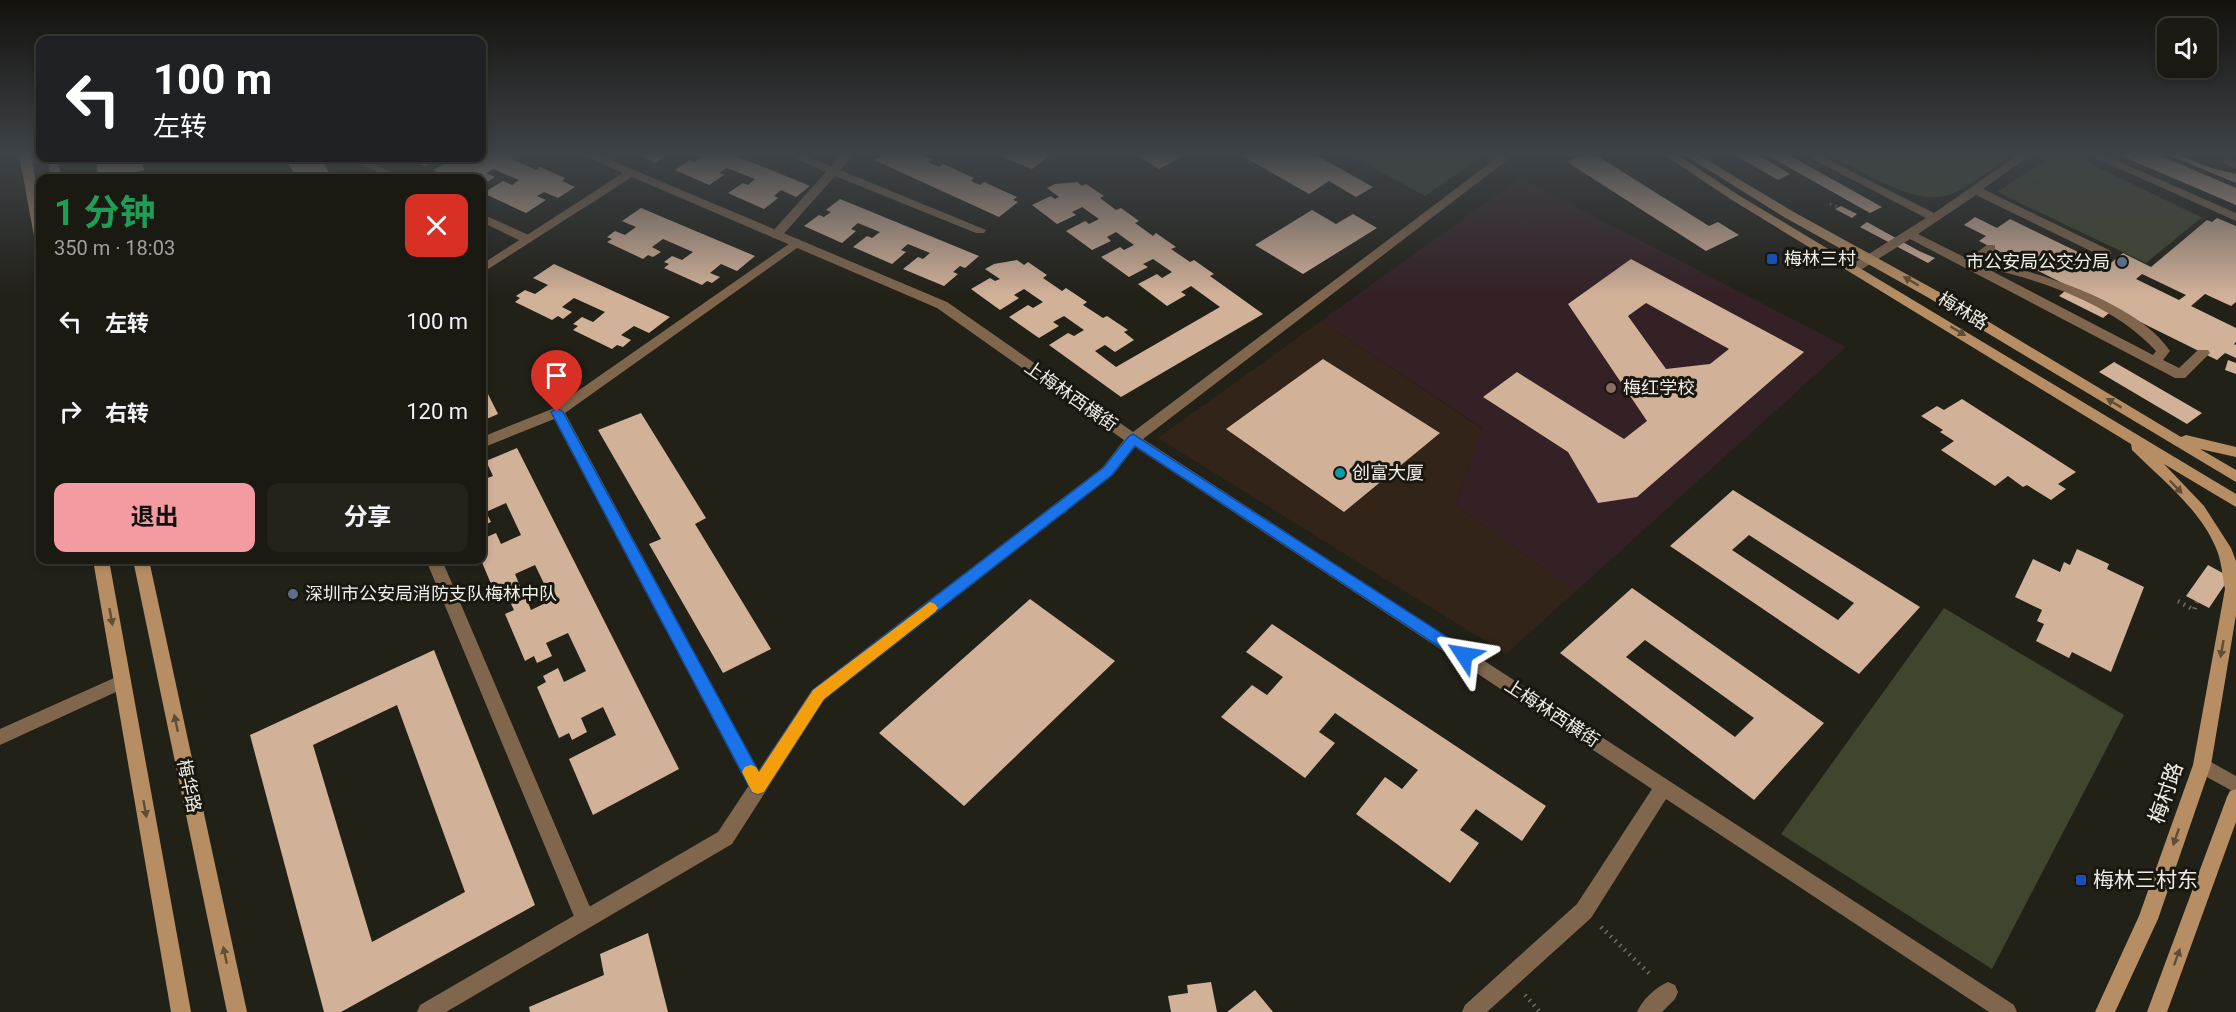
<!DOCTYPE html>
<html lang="zh">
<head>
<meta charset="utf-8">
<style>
	body { margin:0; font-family:Roboto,"Noto Sans SC",sans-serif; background:#23221b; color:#f1f3f6; height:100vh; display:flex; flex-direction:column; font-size:22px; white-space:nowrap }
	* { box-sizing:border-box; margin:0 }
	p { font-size:20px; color:#9fa09f }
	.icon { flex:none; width:33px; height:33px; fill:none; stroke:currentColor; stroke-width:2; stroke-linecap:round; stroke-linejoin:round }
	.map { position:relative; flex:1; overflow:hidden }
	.sheet { position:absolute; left:36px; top:174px; width:450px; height:390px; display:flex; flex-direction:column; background:#1a1912; border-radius:12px; box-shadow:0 3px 9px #0003,0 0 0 2px #383832 }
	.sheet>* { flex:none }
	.guide { position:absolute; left:36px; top:36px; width:450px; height:126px; border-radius:12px; box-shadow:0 3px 9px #0003,0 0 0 2px #383832; background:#202124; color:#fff; overflow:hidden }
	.tools { position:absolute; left:2157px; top:18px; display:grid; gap:12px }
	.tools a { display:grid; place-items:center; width:60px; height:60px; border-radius:12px; background:#1a1912; box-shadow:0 3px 9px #0003,0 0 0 2px #383832; font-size:30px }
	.pin { position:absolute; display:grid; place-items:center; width:51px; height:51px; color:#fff; margin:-62px -26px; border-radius:50% 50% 50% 0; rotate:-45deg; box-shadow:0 0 6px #0007 }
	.pin .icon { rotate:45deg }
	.me { position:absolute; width:66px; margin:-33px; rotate:303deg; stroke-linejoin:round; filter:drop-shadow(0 0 4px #0008) }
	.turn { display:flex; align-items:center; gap:21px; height:126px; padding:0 18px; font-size:27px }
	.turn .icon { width:78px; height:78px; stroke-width:2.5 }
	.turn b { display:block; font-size:42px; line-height:51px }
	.round { display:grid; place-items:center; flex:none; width:63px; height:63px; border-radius:12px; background:#23221b }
	.head { display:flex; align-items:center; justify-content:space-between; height:102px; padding:0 18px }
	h1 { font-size:36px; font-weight:700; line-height:45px; color:#1e9e55 }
	.primary-button { display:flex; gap:12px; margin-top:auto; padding:12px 18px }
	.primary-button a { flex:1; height:69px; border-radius:12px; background:#f49aa1; color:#111; font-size:24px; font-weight:700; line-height:69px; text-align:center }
	.primary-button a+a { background:#23221b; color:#f1f3f6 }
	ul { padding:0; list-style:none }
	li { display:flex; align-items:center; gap:18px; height:90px; padding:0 18px }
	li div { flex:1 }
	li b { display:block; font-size:22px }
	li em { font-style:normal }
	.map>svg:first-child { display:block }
	.commercial { fill:#322418 }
	.education { fill:#342126 }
	.green { fill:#40452e }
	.building { fill:#d2b199; fill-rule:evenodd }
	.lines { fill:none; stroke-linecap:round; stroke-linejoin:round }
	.path-far1 { stroke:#706f68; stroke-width:3; stroke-dasharray:1.5 4; stroke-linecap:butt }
	.path { stroke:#706f68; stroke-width:4.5; stroke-dasharray:1.5 5; stroke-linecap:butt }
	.lane { fill:#80664d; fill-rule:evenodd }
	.street { fill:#80664d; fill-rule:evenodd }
	.secondary { fill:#b78e64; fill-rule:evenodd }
	.oneway { fill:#604d35 }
	.route { fill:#1a73e8; stroke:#114b97; stroke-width:1.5 }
	.slow { fill:#f59e0b }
	.transit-dot { fill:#1a4fb4; stroke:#19170f; stroke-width:2 }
	.service-dot { fill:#5c6f8a; stroke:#19170f; stroke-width:2 }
	.education-dot { fill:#8d6e63; stroke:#19170f; stroke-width:2 }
	.culture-dot { fill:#0f9aa8; stroke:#19170f; stroke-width:2 }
	.labels { text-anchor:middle; stroke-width:6; stroke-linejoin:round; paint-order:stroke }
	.poi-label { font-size:18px; fill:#eeede7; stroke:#19170f; text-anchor:start }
	.street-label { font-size:18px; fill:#eeede7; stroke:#19170f }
	.near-street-label { font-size:21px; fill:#eeede7; stroke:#19170f }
	.near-poi-label { font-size:21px; fill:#eeede7; stroke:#19170f; text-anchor:start }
</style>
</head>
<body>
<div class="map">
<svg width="2236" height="1012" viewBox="0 0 2236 1012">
	<rect width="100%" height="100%" fill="#222118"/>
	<path class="commercial" d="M 1321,321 L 1482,429 L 1456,505 L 1576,591 L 1506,654 L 1158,438 Z"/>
	<path class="education" d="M 1520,178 L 1846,347 L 1576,591 L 1456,505 L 1482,428 L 1321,321 Z"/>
	<path class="green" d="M 1348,154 L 1485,154 L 1425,196 Z
		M 1828,154 L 2012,154 C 1994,166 1969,188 1949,195 C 1915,207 1859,169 1828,154 Z
		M 2055,154 L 2076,157 L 2207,220 L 2201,218 L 2146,263 L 1997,192 Z
		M 1944,608 L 2124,715 L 1992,969 L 1781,834 Z"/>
	<path class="building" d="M 482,154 L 510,154 L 514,156 L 510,158 L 536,170 L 540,167 L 565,178 L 562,181 L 575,187 L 558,198 L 544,192 L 537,196 L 546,200 L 526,213 L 483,193 L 503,181 L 512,185 L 519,180 L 493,169 L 486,173 L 495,177 L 482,185 L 482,178 L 451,178 L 433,170 L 454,158 L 462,162 L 470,158 L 482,158 Z
		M 636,154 L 670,154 L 656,163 Z
		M 694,154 L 732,154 L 810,186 L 796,197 L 781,190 L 774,196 L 778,198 L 764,209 L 728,193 L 743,183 L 748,185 L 755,179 L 727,168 L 719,173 L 724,175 L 709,185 L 675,170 L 690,160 L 694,162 L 702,157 Z
		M 884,154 L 919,154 L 933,160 L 929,162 L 939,167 L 943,164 L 974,178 L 971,181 L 980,185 L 984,182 L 1017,197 L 1013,200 L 1018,202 L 999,217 L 874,160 Z
		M 996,154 L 1046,154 L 1050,156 L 1032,169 Z
		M 1135,154 L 1175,154 L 1181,157 L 1159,169 Z
		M 1239,154 L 1314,154 L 1373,187 L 1356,197 L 1329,181 L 1309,194 Z
		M 1585,154 L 1594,154 L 1709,226 L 1718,222 L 1739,235 L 1706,251 L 1567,162 Z
		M 1734,154 L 1756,154 L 1790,174 L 1778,180 Z
		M 1765,154 L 1787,154 L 1882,207 L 1870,213 Z
		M 2117,154 L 2157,154 L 2236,188 L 2236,205 Z
		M 2166,154 L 2177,154 L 2211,168 L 2236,174 L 2236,183 Z
		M 95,158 L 141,158 L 144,170 L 112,178 L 99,178 Z
		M 286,158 L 321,158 L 332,178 L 296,178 Z
		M 406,158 L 440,158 L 425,166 Z
		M 1077,182 L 1082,186 L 1086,184 L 1104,196 L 1100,198 L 1116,210 L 1121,208 L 1139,221 L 1135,223 L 1153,236 L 1156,233 L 1176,247 L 1171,249 L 1190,262 L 1194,260 L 1214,274 L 1210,276 L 1263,314 L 1121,397 L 1049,345 L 1068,333 L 1074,336 L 1084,330 L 1064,316 L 1053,322 L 1059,326 L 1039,338 L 1009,317 L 1028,305 L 1033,308 L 1043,302 L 1024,289 L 1014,295 L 1019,298 L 1000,310 L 971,289 L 990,278 L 995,281 L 1000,279 L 985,269 L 994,264 L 1017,260 L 1024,265 L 1028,262 L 1047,275 L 1043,278 L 1062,291 L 1066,288 L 1087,302 L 1083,305 L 1103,318 L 1107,316 L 1128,330 L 1124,332 L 1134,340 L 1115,352 L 1105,345 L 1095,351 L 1116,367 L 1220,307 L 1191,286 L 1181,292 L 1186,295 L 1167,306 L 1138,284 L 1157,274 L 1162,278 L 1172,272 L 1153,259 L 1143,264 L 1148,267 L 1129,277 L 1101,257 L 1120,247 L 1124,250 L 1134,245 L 1116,232 L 1107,237 L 1111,241 L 1092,250 L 1066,231 L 1085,221 L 1089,224 L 1099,219 L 1082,207 L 1072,212 L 1076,215 L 1057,224 L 1032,205 L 1051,196 L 1055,199 L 1059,197 L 1047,188 L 1055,184 Z
		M 840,199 L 979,256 L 965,268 L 960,266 L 953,272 L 958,274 L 944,286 L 903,269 L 918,257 L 923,259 L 930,253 L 908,244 L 901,250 L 906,252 L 892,264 L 853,247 L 867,236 L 872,238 L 880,232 L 858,223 L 851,229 L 856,231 L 842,243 L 804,226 L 819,215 L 824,217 L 831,212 L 826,210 Z
		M 1841,206 L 1857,214 L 1852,218 L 1835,209 Z
		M 641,208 L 755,256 L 737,271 L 721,264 L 710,273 L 720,277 L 712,283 L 707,281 L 702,285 L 664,268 L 669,264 L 664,262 L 672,256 L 682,260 L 693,252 L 663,239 L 652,247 L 661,252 L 653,257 L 648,255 L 643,259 L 607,242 L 612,239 L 607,237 L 615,231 L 625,235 L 636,227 L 622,221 Z
		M 1312,210 L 1336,224 L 1353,214 L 1377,228 L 1303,274 L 1255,245 Z
		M 1975,217 L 1997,228 L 2010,219 L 2107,266 L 2123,253 L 2151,267 L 2207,220 L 2212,222 L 2217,218 L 2236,226 L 2236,302 L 2231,306 L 2205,294 L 2191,306 L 2236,328 L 2236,342 L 2234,344 L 2236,345 L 2236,358 L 2225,353 L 2217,360 L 2114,309 L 2103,318 L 2059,296 L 2070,287 L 1979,241 L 1986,236 L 1964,225 ZM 2142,274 L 2186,295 L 2179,300 L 2136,279 Z
		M 1867,222 L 1919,251 L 1935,258 L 1928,263 L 1860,227 Z
		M 1631,259 L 1804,352 L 1637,497 L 1598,503 L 1568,452 L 1483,397 L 1517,372 L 1624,439 L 1647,421 L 1568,304 ZM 1646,303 L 1729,349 L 1710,364 L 1666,369 L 1628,316 Z
		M 554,264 L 670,317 L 649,333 L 634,326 L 621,335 L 631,340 L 623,347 L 617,345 L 612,349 L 573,330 L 578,326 L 573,324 L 582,317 L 593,322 L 605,312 L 574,298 L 562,307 L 572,312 L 563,319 L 558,316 L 552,320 L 515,302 L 520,298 L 516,296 L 525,290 L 535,294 L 548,285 L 533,278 Z
		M 1323,359 L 1440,433 L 1344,512 L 1226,429 Z
		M 2228,360 L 2236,363 L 2236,374 L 2225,370 Z
		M 2114,362 L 2202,413 L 2187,424 L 2099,372 Z
		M 482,382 L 498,414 L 482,421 Z
		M 1962,399 L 2076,472 L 2058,484 L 2066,489 L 2051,500 L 2027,485 L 2023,487 L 2008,476 L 1995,486 L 1941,450 L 1954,441 L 1940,432 L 1943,430 L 1921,416 L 1937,406 L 1944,410 Z
		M 641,413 L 706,518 L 695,524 L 771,649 L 723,673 L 649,544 L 661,539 L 598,430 Z
		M 517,448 L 679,769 L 593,815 L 569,759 L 616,735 L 603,707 L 581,718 L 587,732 L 572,740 L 569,733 L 559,738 L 537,687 L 546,682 L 543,676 L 558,668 L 564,682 L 586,671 L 568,633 L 546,643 L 552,656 L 537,663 L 534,656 L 525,661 L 505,614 L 514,610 L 511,604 L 526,598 L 531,610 L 552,600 L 535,565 L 515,574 L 520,586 L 505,592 L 503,587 L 494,591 L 481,560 L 482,546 L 484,545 L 482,539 L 496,533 L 501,544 L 521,535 L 506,503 L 486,512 L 491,522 L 482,526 L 482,480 L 493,476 L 486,461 Z
		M 1733,490 L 1920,607 L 1859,674 L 1670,546 ZM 1749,535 L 1854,603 L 1838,620 L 1732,550 Z
		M 2077,549 L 2109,564 L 2107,569 L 2144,587 L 2111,672 L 2072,652 L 2069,658 L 2036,641 L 2044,624 L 2037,621 L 2042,610 L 2015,597 L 2033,559 L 2060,572 L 2064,562 L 2070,565 Z
		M 2208,565 L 2230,577 L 2209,608 L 2186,596 Z
		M 1632,588 L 1824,723 L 1754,800 L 1560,653 ZM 1645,640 L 1754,718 L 1735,737 L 1626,657 Z
		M 1030,599 L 1115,661 L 964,806 L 879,733 Z
		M 1272,624 L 1546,806 L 1522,841 L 1476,809 L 1460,830 L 1479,843 L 1450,883 L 1356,814 L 1385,777 L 1402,789 L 1418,770 L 1335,713 L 1319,732 L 1335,743 L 1305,778 L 1221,717 L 1252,685 L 1267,695 L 1283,677 L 1246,652 Z
		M 434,650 L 535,905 L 341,1012 L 324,1012 L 250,735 ZM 397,705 L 465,892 L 372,942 L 313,745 Z
		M 648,933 L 668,1012 L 530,1012 L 529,1007 L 604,975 L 600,954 Z
		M 1211,982 L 1217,1012 L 1171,1012 L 1168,996 L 1188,993 L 1187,985 Z
		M 1255,990 L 1273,1012 L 1227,1012 Z"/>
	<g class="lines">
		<path class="path-far1" d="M 1830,204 L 1838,207"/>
		<path class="path" d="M 2178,601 L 2194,610 L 2197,602
			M 1601,927 L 1652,976
			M 1525,995 L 1540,1012"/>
		<path class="lane" d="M 784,154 L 800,154 L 831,166 L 842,154 L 854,154 L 840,170 L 986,230 L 984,233 L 976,233 L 835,176 L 780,238 L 772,238 L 772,232 L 826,172 Z
			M 1803,154 L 1817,154 L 1934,213 L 2019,154 L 2032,154 L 1983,189 L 2109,250 L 2111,253 L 2109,256 L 2101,256 L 1976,195 L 1918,234 L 1968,259 L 1987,245 L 1995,245 L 1995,251 L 1983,260 C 2038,272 2137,302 2170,351 L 2163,360 L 2179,368 L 2198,350 L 2208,350 L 2210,353 L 2185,378 L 2175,378 L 1910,239 L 1859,271 L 1851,271 L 1849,268 L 1851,265 L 1926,218 ZM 1986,268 C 2045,281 2114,305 2156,351 L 2153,355 Z
			M 2087,154 L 2102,154 L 2236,213 L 2236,221 Z
			M 347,158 L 361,158 L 404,178 L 390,178 Z
			M 2228,159 L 2236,162 L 2236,169 L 2222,162 Z
			M 482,214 L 531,236 L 533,239 L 531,242 L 523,242 L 482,222 Z
			M 796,239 L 800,240 L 800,246 L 565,413 L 764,781 L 767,787 L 764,793 L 758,795 L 752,793 L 554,419 L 482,448 L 482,437 L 552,409 Z
			M 426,560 L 442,560 L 595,919 L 592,926 L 585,928 L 578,926 Z"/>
		<path class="street" d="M 581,154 L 596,154 L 947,302 L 1133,432 L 1502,154 L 1515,154 L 1143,439 L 2014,1005 L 2017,1012 L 1989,1012 L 1666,799 L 1591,918 L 1487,1012 L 1462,1012 L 1465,1005 L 1577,904 L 1652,789 L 1135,447 L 1113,475 L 824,700 L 732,844 L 446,1012 L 417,1012 L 420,1005 L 718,832 L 812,690 L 1103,467 L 1124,440 L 937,308 L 632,177 L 482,273 L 482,264 L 623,173 Z
			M 123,674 L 129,676 L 131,681 L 129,686 L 0,745 L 0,729 Z
			M 2202,757 L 2236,776 L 2236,793 L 2196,771 L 2193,765 L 2196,759 Z
			M 1668,982 L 1675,985 L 1678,992 L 1675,999 L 1662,1012 L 1637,1012 C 1642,1000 1656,987 1668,982 Z"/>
		<path class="secondary" d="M 19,154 L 31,154 L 40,206 L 40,240 L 34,236 Z
			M 1663,154 L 1676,154 L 1740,196 L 2236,494 L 2236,507 L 2164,464 L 2204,506 L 2231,548 L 2236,561 L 2236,615 L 2211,765 L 2158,919 L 2115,1012 L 2095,1012 L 2139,916 L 2193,765 L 2225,589 C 2222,575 2222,562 2216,548 C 2200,509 2161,479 2132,450 L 2131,444 L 1732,200 Z
			M 1683,154 L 1697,154 L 1792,211 L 1939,292 L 2181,437 L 2186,435 L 2236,447 L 2236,457 L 2200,449 L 2236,470 L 2236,482 L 1929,298 L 1784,217 Z
			M 46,158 L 57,158 L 62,178 L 52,178 Z
			M 93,560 L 109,560 L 191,1012 L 171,1012 Z
			M 133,560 L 149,560 L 247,1012 L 227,1012 Z
			M 2236,789 L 2236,822 L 2167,1012 L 2147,1012 L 2227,797 L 2230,791 Z"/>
	</g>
	<defs><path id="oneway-solid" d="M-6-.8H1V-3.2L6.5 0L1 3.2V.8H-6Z" transform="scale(1.5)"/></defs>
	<g class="oneway">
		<use href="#oneway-solid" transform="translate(1911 281) rotate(-150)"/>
		<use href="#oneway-solid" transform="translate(1958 331) rotate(31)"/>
		<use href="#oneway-solid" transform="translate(2114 403) rotate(-149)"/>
		<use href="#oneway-solid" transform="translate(2176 487) rotate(46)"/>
		<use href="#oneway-solid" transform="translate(111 617) rotate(80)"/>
		<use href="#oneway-solid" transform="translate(2222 649) rotate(100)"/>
		<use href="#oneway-solid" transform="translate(176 723) rotate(-102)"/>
		<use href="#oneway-solid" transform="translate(145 809) rotate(80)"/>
		<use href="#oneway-solid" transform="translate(2176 837) rotate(109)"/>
		<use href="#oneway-solid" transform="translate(225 955) rotate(-102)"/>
		<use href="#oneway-solid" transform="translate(2177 957) rotate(-70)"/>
	</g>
	<linearGradient id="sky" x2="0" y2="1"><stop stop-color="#13120d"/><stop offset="0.52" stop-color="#3e4348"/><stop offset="1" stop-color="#3e4348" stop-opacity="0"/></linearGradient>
	<rect width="2236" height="296" fill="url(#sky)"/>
	<path class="route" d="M 557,408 L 563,412 L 759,772 L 813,690 L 1103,468 L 1129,436 L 1133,434 L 1469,651 L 1472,655 L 1469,660 L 1464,661 L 1459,660 L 1135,446 L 1112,475 L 824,699 L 764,792 L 758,794 L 752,792 L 551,412 Z"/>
	<path class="slow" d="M 930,602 L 935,604 L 938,608 L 935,612 L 824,699 L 764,792 L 758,794 L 752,792 L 742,772 L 745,767 L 751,765 L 756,767 L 759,772 L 813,690 Z"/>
	<g class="transit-dot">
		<rect x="1766" y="253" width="12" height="12" rx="3"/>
		<rect x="2075" y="874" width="12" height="12" rx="3"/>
	</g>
	<g class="service-dot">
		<circle cx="2122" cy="262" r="6"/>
		<circle cx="293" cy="594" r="6"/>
	</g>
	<circle class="education-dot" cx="1611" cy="388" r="6"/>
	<circle class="culture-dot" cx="1340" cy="473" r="6"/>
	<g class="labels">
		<g class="poi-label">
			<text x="1784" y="265">梅林三村</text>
			<text x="2110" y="268" text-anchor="end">市公安局公交分局</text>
			<text x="1623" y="394">梅红学校</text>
			<text x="1352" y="479">创富大厦</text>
			<text x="305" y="600">深圳市公安局消防支队梅林中队</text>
		</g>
		<g class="street-label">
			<text transform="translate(1963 311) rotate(31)" y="6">梅林路</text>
			<text transform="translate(1071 396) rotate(35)" y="6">上梅林西横街</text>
			<text transform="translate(1552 713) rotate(33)" y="6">上梅林西横街</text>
			<text transform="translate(189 786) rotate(78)" y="6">梅华路</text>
		</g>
		<g class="near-street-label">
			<text transform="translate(2166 793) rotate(-71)" y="7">梅村路</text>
		</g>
		<g class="near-poi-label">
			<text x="2093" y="887">梅林三村东</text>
		</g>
	</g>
</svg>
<div class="tools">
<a><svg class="icon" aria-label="sound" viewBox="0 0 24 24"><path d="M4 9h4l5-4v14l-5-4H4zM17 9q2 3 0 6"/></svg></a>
</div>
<div class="pin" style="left:557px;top:412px;background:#d93025"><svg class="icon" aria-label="arrive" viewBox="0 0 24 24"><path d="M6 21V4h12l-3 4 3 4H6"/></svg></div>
<svg class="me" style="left:1464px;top:655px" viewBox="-20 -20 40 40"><path d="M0-17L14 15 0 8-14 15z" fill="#1a73e8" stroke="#fff" stroke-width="4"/></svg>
<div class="guide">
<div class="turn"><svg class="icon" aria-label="left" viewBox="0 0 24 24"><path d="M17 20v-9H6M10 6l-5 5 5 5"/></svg><div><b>100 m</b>左转</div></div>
</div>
<section class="sheet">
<div class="head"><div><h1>1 分钟</h1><p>350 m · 18:03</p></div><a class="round" style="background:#d93025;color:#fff"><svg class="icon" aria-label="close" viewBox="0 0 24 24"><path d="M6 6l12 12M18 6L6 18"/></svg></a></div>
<ul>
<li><svg class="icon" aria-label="left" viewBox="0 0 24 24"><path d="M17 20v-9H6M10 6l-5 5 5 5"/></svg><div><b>左转</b></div><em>100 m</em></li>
<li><svg class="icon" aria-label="right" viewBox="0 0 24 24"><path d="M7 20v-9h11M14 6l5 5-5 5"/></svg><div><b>右转</b></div><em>120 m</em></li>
</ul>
<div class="primary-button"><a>退出</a><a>分享</a></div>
</section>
</div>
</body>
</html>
